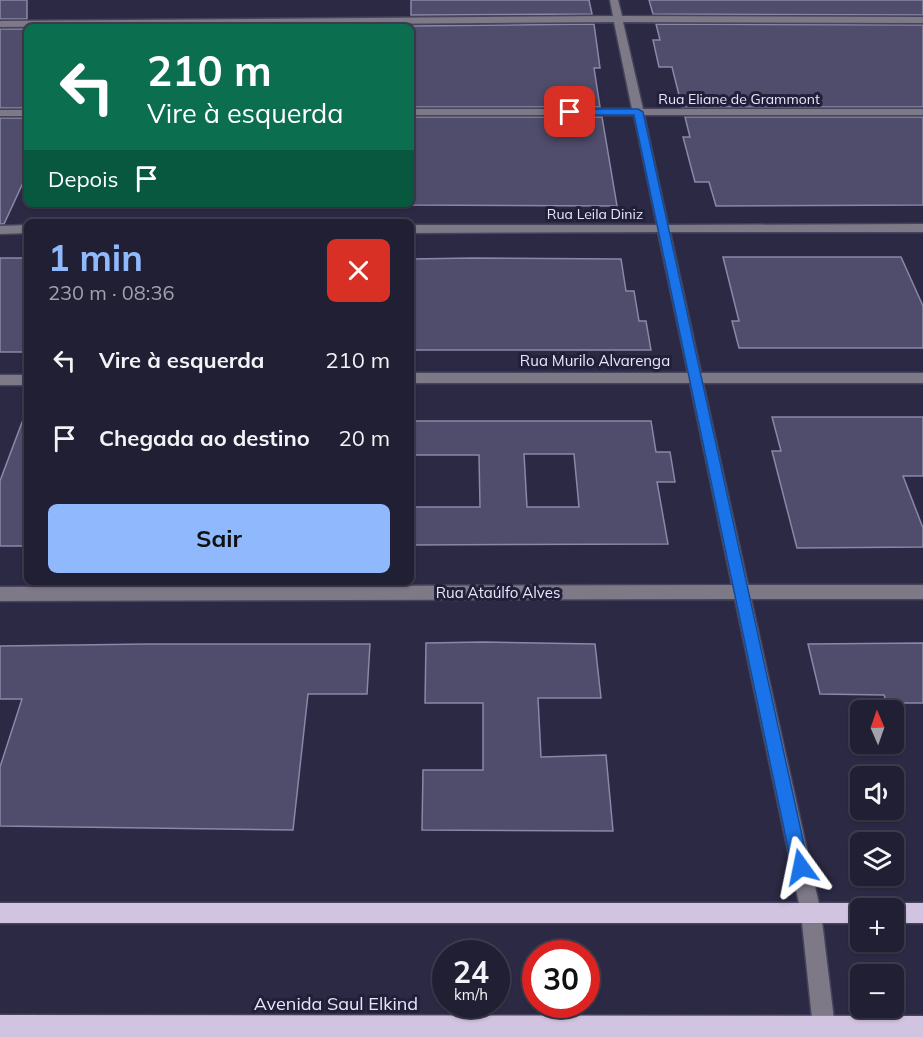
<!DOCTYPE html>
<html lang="pt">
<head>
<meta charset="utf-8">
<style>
	body { margin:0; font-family:Mulish,sans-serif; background:#29273b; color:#f1f3f6; height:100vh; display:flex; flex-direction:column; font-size:22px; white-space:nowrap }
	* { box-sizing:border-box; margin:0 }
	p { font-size:20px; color:#a2a2ac }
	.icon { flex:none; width:33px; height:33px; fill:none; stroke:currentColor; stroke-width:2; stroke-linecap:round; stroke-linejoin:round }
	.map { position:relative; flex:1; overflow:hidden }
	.sheet { position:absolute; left:24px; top:219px; width:390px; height:366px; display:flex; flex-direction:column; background:#211f33; border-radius:9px; box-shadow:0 2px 4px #0004,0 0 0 2px #3e3d4e }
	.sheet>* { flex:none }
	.hud { position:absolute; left:24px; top:24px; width:390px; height:183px; border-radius:9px; box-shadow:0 2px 4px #0004,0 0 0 2px #3e3d4e; background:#0b6e4f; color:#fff; overflow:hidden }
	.needle { width:39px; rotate:358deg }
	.tools { position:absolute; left:850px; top:700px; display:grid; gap:12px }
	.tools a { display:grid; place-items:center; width:54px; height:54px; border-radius:9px; background:#211f33; box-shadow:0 2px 4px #0004,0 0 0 2px #3e3d4e; font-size:30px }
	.speed { position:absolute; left:432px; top:940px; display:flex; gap:12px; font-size:30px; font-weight:700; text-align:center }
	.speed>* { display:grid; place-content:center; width:78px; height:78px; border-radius:50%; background:#211f33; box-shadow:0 2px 4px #0004,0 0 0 2px #3e3d4e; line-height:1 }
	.speed small { font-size:15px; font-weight:400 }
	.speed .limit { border:9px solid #d22; background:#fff; color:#111 }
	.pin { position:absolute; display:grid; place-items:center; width:51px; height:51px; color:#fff; margin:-26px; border-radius:12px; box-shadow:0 3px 9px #0006 }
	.me { position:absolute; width:66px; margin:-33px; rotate:348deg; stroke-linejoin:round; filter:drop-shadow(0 0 4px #0008) }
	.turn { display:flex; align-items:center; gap:21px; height:126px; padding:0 24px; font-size:27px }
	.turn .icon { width:78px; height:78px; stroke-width:2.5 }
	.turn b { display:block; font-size:42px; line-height:51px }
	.then { display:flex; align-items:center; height:57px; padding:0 24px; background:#0003; gap:12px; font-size:22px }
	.round { display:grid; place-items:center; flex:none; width:63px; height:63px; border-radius:9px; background:#29273b }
	.summary { display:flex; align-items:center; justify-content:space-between; height:102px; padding:0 24px }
	h1 { font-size:36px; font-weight:700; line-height:45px; color:#8fb8fd }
	.cta { display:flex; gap:12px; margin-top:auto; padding:12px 24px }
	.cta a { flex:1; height:69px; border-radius:9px; background:#8fb8fd; color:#111; font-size:24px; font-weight:700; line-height:69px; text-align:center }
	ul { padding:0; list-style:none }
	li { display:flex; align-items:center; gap:18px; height:78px; padding:0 24px }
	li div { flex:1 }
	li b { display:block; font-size:22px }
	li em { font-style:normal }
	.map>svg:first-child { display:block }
	.building { fill:#4f4d6b; stroke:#8a87a8; stroke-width:1.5; fill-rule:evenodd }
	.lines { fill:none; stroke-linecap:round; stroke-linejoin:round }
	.minor-casing { stroke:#46445d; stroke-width:3 }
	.major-casing { stroke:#46445d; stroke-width:3 }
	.minor { fill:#7e7987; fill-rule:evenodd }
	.major { fill:#d1c4e1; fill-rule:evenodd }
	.route { fill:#1a73e8; stroke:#114b97; stroke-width:1.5 }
	.labels { text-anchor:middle; stroke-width:6; stroke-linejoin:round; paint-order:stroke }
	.far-street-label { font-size:14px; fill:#e8e7f9; stroke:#221f3a }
	.street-label { font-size:15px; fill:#e8e7f9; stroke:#221f3a }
	.near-street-label { font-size:18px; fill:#e8e7f9; stroke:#221f3a }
</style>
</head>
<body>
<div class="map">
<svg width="923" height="1037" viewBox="0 0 923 1037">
	<rect width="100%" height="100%" fill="#2c2944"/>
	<path class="building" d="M 0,0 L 27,0 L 27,19 L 0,19 Z
		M 411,0 L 589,0 L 592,14 L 411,15 Z
		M 649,0 L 923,0 L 923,15 L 653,14 Z
		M 594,24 L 600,68 L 594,68 L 600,107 L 411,107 L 411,26 Z
		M 656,24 L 923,25 L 923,107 L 682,107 L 672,67 L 659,67 L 653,40 L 660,40 Z
		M 0,29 L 27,29 L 27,108 L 0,108 Z
		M 411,117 L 602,117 L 617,206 L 411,205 Z
		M 685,117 L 923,117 L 923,205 L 716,206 L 709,182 L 695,182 L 683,137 L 690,137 Z
		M 0,118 L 27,118 L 27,174 L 4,224 L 0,224 Z
		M 723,257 L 901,257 L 923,306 L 923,348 L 739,348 L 732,321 L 739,321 Z
		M 0,258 L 27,258 L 27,352 L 0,352 Z
		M 472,258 L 621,259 L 626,291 L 634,291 L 639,321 L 646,321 L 651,350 L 411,350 L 411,259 Z
		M 24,417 L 27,417 L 27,546 L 0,546 L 0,481 Z
		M 772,417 L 923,417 L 923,476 L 903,476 L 923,528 L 923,547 L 797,548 L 772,451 L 781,451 Z
		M 411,421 L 651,421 L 656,452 L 670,452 L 675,482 L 657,482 L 668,544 L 411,545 L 411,507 L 480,507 L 479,455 L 411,455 ZM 524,454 L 574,454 L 579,507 L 527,507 Z
		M 483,642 L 595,644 L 601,698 L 538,698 L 541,757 L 606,755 L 613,831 L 422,830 L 423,770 L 483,770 L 483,703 L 425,703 L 426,643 Z
		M 923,643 L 923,703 L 887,703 L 884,695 L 820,694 L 808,644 Z
		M 148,644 L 370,644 L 367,694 L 308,694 L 293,830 L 0,826 L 0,767 L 22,699 L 0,699 L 0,646 Z"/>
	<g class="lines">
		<defs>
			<path id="minor" d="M 610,0 L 618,0 L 622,16 L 923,17 L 923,23 L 623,22 L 643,109 L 923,109 L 923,115 L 644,115 L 668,225 L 923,224 L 923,232 L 670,232 L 701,373 L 923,373 L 923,383 L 703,383 L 748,585 L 923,585 L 923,599 L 751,599 L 821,913 L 835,1028 L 831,1035 L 817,1035 L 813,1028 L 801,913 L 735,599 L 0,601 L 0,587 L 732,585 L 690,383 L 411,383 L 411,373 L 688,373 L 658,232 L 411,233 L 411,225 L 657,225 L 634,115 L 411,115 L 411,109 L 632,109 L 614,22 L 0,27 L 0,21 L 613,16 Z
				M 0,110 L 27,110 L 27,116 L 0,116 Z
				M 27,225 L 27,233 L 0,234 L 0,226 Z
				M 0,375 L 27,375 L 27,385 L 0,385 Z"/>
			<path id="major" d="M 0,903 L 861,903 L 869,909 L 861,909 L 861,923 L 0,923 Z
				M 894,903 L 923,903 L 923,923 L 894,923 L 894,909 L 886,909 Z
				M 0,1015 L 923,1016 L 923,1037 L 0,1037 Z"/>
		</defs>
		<use href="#minor" class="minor-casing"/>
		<use href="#major" class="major-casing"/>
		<use href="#minor" class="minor"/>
		<use href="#major" class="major"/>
	</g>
	<path class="route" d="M 638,109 L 643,112 L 809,867 L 807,874 L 801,876 L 795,874 L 792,867 L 634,115 L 570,115 L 565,112 L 570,109 Z"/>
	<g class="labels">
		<g class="far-street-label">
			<text x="739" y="104">Rua Eliane de Grammont</text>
			<text x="595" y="219">Rua Leila Diniz</text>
		</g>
		<g class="street-label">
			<text x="595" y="366">Rua Murilo Alvarenga</text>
			<text x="498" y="598">Rua Ataúlfo Alves</text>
		</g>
		<g class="near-street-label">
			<text x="336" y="1010">Avenida Saul Elkind</text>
		</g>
	</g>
</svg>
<div class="tools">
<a><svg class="needle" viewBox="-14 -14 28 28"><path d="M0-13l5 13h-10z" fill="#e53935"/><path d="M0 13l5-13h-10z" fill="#a2a2ac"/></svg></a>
<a><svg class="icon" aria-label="sound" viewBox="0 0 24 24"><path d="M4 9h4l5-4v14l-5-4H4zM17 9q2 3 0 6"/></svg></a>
<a><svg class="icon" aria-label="layers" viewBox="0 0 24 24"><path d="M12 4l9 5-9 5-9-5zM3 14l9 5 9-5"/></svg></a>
<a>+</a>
<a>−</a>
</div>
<div class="speed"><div>24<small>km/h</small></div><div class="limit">30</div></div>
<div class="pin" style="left:570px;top:112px;background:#d93025"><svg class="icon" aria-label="arrive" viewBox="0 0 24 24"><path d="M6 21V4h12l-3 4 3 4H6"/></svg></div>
<svg class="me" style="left:801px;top:867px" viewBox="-20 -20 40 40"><path d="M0-17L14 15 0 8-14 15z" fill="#1a73e8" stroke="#fff" stroke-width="4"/></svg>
<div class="hud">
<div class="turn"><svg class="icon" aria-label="left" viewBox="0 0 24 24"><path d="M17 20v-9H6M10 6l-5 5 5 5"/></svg><div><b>210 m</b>Vire à esquerda</div></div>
<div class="then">Depois<svg class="icon" aria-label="arrive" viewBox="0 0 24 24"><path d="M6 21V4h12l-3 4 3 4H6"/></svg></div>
</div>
<section class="sheet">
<div class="summary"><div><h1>1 min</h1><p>230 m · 08:36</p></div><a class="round" style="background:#d93025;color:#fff"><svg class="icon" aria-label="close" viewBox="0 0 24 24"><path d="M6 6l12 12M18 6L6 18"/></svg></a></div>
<ul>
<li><svg class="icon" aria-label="left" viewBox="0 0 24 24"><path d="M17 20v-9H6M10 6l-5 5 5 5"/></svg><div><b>Vire à esquerda</b></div><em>210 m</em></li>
<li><svg class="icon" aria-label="arrive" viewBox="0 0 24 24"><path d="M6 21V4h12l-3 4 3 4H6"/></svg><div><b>Chegada ao destino</b></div><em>20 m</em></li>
</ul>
<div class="cta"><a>Sair</a></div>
</section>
</div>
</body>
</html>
